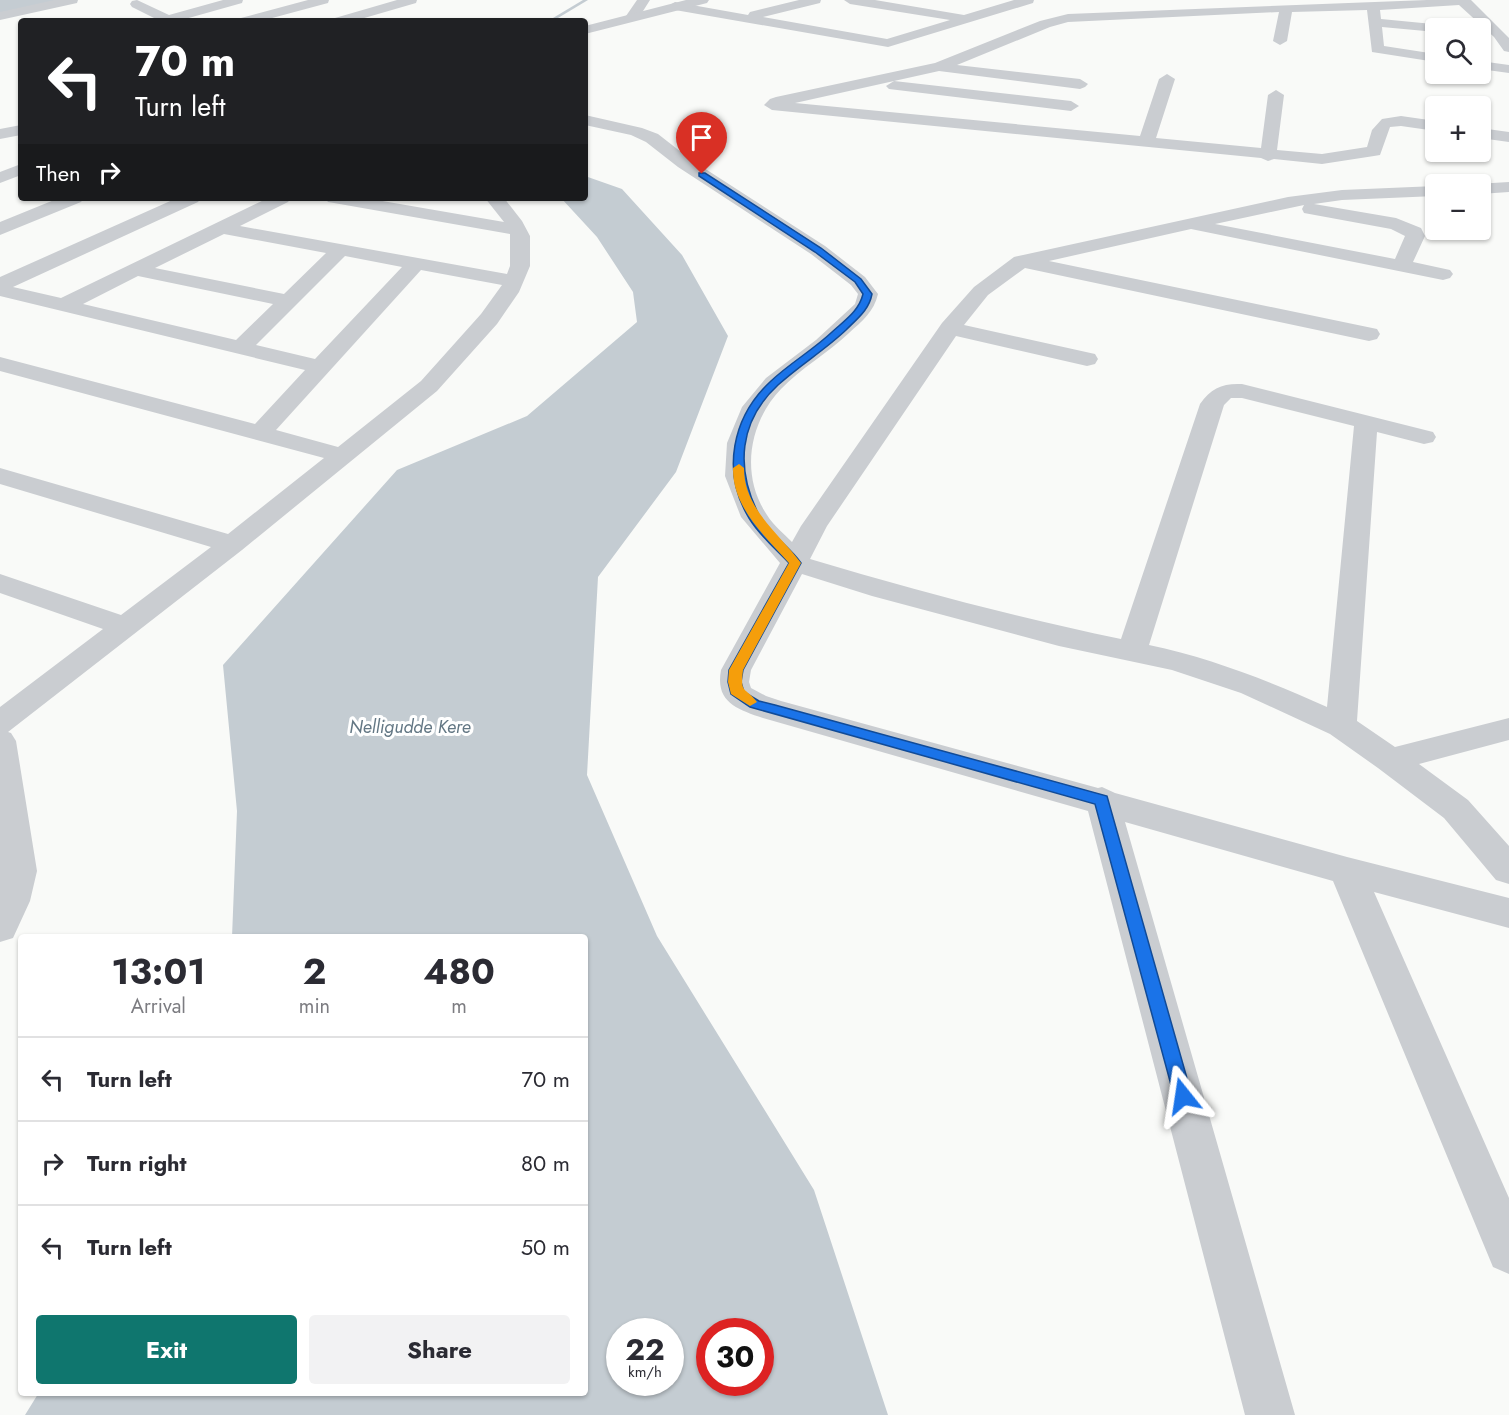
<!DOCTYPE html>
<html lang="en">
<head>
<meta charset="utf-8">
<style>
	body { margin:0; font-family:Jost,sans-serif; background:#f2f2f3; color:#2b2b33; height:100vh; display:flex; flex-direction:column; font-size:22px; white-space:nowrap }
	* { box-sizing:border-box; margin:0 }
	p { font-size:20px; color:#7c7c81 }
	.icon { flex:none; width:33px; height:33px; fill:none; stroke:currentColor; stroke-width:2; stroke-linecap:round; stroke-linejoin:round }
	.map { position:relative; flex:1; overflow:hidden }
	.panel { position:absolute; left:18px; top:934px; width:570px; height:462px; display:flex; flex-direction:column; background:#fff; border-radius:6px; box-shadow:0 2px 4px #0004 }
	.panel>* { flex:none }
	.guide { position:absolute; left:18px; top:18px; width:570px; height:183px; border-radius:6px; box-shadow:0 2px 4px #0004; background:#202124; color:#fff; overflow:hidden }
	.tools { position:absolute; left:1425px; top:18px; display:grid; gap:12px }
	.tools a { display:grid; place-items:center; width:66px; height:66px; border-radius:6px; background:#fff; box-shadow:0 2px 4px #0004; font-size:30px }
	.speed { position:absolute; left:606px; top:1318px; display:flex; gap:12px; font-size:30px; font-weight:700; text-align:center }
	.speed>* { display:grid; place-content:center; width:78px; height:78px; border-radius:50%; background:#fff; box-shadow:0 2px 4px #0004; line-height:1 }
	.speed small { font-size:15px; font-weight:400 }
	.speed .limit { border:9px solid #d22; background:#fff; color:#111 }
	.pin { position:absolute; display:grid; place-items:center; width:51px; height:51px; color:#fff; margin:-62px -26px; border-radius:50% 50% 50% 0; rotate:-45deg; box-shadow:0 0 6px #0007 }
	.pin .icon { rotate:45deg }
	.me { position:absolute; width:66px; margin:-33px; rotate:345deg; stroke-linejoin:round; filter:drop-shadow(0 0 4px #0008) }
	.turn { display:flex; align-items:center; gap:21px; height:126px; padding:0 18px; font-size:27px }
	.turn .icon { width:78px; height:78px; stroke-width:2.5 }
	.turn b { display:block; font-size:42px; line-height:51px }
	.then { display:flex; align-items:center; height:57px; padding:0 18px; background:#0003; gap:12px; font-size:22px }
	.eta { display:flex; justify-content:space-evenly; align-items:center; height:102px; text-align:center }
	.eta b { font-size:36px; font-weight:700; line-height:42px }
	.cta { display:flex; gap:12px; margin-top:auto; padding:12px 18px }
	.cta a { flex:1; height:69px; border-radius:6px; background:#0f766e; color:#fff; font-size:24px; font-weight:700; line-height:69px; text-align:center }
	.cta a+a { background:#f2f2f3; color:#2b2b33 }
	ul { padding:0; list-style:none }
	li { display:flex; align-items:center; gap:18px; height:84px; padding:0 18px; border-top:2px solid #e1e1e2 }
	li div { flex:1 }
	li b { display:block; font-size:22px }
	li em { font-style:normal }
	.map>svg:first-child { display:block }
	.water { fill:#c4ccd2; fill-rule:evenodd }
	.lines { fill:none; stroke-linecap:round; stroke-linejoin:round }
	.stream { fill:#c4ccd2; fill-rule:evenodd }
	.minor { fill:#cacdd1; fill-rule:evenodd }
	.tertiary { fill:#cacdd1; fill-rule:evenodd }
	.route { fill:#1a73e8; stroke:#114b97; stroke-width:1.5 }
	.slow { fill:#f59e0b }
	.labels { text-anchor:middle; stroke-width:6; stroke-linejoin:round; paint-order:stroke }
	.water-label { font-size:18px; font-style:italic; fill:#637784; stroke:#fff }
</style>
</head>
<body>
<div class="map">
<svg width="1509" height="1415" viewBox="0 0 1509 1415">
	<rect width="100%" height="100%" fill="#f9faf8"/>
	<path class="water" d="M 0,0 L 60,0 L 0,13 Z
		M 585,176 L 622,189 L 682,255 L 728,336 L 676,472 L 598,577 L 587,775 L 657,936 L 814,1190 L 888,1415 L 25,1415 L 38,1394 L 585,1394 L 585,938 L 232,937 L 237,811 L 223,665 L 397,470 L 527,416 L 637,322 L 633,292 L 597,237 L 561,198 L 585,198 ZM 620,1332 L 670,1332 L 670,1383 L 620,1383 ZM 710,1332 L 760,1332 L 760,1383 L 710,1383 Z"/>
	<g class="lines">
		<path class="stream" d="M 583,0 L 588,0 L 553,21 L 548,21 Z"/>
		<path class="minor" d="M 54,0 L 78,0 L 77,3 L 0,20 L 0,12 Z
			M 137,0 L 169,15 L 223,0 L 243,0 L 242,3 L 178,21 L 160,21 L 132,7 L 130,4 L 132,1 Z
			M 308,0 L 329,0 L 328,3 L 261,21 L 239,21 L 241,18 Z
			M 397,0 L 417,0 L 416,3 L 354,21 L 333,21 L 335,18 Z
			M 637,0 L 650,0 L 638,19 L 628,19 L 626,16 Z
			M 799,0 L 821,0 L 820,3 L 763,17 L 887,39 L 950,20 L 850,4 L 844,0 L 875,0 L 964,15 L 1014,0 L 1034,0 L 1033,3 L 888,47 L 675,10 L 668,6 L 675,2 L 748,15 L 750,12 Z
			M 1427,0 L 1471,0 L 1509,38 L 1509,52 L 1504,51 L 1494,37 L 1459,5 L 1380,10 L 1381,19 L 1443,25 L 1445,28 L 1436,28 L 1436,32 L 1382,27 L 1384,46 L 1436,54 L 1436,62 L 1372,52 L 1367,10 L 1292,12 L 1287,41 L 1280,45 L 1273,41 L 1279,12 L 1068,22 L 1050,27 L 957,65 L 1080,79 L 1088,84 L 1085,87 L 1080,89 L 939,71 L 795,103 L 1140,136 L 1159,79 L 1167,74 L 1175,79 L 1156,138 L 1261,148 L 1268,95 L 1276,90 L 1284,95 L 1277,150 L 1322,154 L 1367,147 L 1372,130 L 1382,119 L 1401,116 L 1436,121 L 1436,131 L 1401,126 L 1390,127 L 1380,155 L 1374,156 L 1322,164 L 1274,159 L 1268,161 L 1261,158 L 772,110 L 764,105 L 770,99 L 776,97 L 935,63 L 1040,21 L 1068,14 Z
			M 1480,61 L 1509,65 L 1509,73 L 1480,69 Z
			M 894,81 L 1071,101 L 1079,106 L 1071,111 L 889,89 L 886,86 Z
			M 585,115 L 642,128 L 658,134 L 690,159 L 825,246 L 865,277 L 878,294 C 874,312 862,321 849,333 C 828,353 801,368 781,389 C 749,422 740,475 767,515 C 773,525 784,534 792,542 L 801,526 L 942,323 L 974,287 L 1014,257 L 1288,197 L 1342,190 L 1436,186 L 1436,196 L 1342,200 L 1314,204 L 1396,218 L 1421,228 L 1425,236 L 1413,262 L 1450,270 L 1453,274 L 1450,278 L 1443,280 L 1191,229 L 1049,261 L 1377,329 L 1380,334 L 1377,339 L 1369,341 L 1025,268 L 988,295 L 964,325 L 1095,354 L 1098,359 L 1095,364 L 1087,366 L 956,336 L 827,526 L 810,559 C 913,590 1016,617 1121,639 L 1200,404 C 1211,388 1223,383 1242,384 L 1433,432 L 1436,437 L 1433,442 L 1424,444 L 1377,432 L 1357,721 L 1395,747 L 1509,718 L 1509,740 L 1419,764 L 1468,800 L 1509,846 L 1509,884 L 1496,880 L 1444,818 L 1378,768 L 1330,734 L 1241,693 L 1172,670 L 1059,646 L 872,596 L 802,574 L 751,670 L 749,682 L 751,688 L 766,696 L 781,701 L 1098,788 L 1102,787 L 1115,793 L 1347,857 L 1509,898 L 1509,928 L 1374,892 L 1509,1198 L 1509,1274 L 1493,1267 L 1333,881 L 1125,822 L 1295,1415 L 1245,1415 L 1088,811 L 763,718 C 737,709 715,702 721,670 L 780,563 L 741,517 L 725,476 L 727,443 L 742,407 L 766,378 L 816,340 L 855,304 L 858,294 L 851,285 L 811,254 L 678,167 L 646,142 L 631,135 L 585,125 ZM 1304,205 L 1302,209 L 1304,213 L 1391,229 L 1405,236 L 1395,259 L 1215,224 ZM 1231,398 L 1242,398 L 1354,426 L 1327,707 C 1269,681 1211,658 1149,645 L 1224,405 Z
			M 1480,128 L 1509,132 L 1509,142 L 1480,138 Z
			M 21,164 L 21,175 L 0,183 L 0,172 Z
			M 1509,182 L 1509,192 L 1480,194 L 1480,184 L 1476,184 Z
			M 59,198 L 84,198 L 81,202 L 0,235 L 0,222 Z
			M 177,198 L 201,198 L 198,202 L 13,287 L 61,298 L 268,198 L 291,198 L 288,202 L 240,226 L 507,274 L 510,266 L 510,234 L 334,203 L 328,202 L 325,198 L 365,198 L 504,222 L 485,198 L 504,198 L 522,221 L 530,236 L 530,266 L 519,292 L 497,324 L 437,391 L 242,550 L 8,732 L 11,733 L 16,741 L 37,871 L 30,901 L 13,938 L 0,942 L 0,707 L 103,629 L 0,593 L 0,574 L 121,615 L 211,547 L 0,484 L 0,468 L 228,534 L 324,458 L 0,371 L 0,357 L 255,424 L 305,370 L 0,296 L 0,277 ZM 224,234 L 326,253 L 284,294 L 155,268 ZM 345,256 L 402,267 L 315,359 L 256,345 ZM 421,270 L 502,285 L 481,314 L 421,381 L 338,447 L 276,430 ZM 138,276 L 273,304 L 236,340 L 83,304 Z"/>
		<path class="tertiary" d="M 686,0 L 709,0 L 707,3 L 585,34 L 585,26 Z
			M 21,125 L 21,135 L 0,139 L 0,129 Z"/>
	</g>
	<path class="route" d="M 699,173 L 705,173 L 821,248 L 861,279 L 872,294 C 869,310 858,318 846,330 C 825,350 800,365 778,385 C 739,421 735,468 759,515 C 768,533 789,546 801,563 L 743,670 L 741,682 L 744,692 L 759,701 L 775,705 L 1107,796 L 1192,1096 L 1189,1102 L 1183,1104 L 1176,1102 L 1174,1096 L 1095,804 L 750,707 L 731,694 L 728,682 L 729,670 L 789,563 C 776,549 759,535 749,518 C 721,472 732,417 771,381 C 790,363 813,350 832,332 C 845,320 859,311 863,294 L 855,282 L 815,252 L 699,176 Z"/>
	<path class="slow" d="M 739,464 L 744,468 C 744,509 779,533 801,563 L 743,670 C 740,695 745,686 757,702 L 750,706 L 731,694 L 728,682 L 729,670 L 789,563 C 765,536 732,507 733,468 Z"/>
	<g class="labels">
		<g class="water-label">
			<text x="410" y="733">Nelligudde Kere</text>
		</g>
	</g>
</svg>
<div class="tools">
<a><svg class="icon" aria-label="search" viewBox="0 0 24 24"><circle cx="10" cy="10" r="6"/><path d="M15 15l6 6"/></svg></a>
<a>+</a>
<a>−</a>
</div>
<div class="speed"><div>22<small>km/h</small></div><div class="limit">30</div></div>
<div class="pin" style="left:702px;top:174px;background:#d93025"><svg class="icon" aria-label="arrive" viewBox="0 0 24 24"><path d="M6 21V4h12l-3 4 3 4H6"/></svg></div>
<svg class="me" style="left:1183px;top:1096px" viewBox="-20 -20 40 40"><path d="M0-17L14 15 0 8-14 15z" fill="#1a73e8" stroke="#fff" stroke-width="4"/></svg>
<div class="guide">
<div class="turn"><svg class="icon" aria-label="left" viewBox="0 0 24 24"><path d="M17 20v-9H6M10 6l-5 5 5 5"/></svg><div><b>70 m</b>Turn left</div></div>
<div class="then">Then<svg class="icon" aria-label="right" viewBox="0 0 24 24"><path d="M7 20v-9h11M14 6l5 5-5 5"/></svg></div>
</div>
<section class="panel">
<div class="eta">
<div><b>13:01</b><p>Arrival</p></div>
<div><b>2</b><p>min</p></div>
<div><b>480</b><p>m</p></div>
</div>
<ul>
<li><svg class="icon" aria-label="left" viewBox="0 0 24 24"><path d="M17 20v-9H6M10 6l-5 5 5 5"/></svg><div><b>Turn left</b></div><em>70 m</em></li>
<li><svg class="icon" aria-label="right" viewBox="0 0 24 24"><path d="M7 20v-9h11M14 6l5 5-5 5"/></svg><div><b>Turn right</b></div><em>80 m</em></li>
<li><svg class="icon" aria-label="left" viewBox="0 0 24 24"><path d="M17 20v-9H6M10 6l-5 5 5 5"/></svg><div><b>Turn left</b></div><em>50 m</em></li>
</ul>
<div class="cta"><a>Exit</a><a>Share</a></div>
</section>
</div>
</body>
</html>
